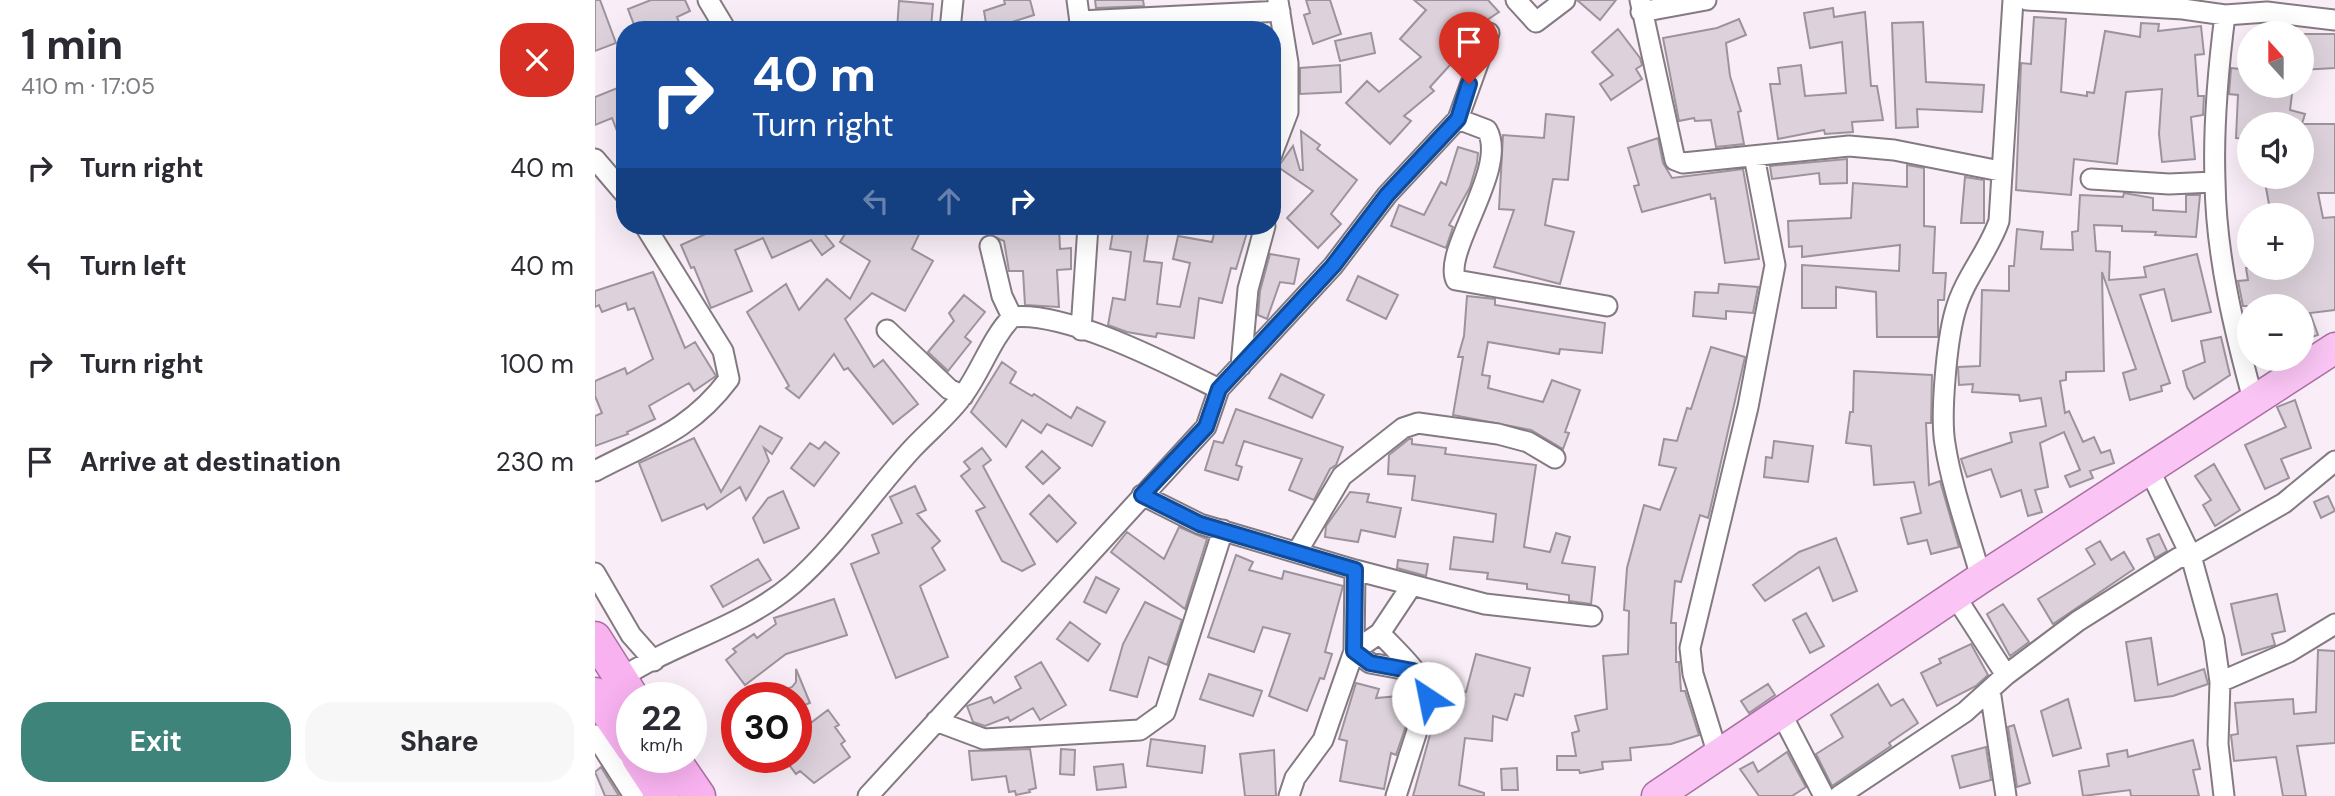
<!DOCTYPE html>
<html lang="en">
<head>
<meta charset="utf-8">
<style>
	body { margin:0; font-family:"DM Sans",sans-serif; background:#f7f7f7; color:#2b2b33; height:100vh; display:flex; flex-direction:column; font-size:26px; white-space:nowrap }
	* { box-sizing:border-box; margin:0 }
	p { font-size:23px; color:#7c7c81 }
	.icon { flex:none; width:38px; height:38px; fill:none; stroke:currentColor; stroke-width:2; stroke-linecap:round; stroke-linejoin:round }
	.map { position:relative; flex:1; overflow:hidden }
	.side { display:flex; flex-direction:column; background:#fff; width:595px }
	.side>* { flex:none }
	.guide { position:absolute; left:21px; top:21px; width:665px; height:214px; border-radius:28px; box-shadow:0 7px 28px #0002; background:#1a4fa0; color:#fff; overflow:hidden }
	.needle { width:46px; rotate:339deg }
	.tools { position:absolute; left:1642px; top:21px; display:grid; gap:14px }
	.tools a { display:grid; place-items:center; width:77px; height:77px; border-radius:50%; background:#fff; box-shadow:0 7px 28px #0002; font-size:35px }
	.speed { position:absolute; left:21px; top:682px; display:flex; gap:14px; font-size:35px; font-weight:700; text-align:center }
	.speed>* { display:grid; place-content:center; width:91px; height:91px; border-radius:50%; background:#fff; box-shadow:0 7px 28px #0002; line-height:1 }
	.speed small { font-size:18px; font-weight:400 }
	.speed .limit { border:10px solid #d22; background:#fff; color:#111 }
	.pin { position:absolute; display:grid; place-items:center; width:60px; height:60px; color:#fff; margin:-72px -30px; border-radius:50% 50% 50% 0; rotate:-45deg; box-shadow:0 0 7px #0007 }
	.pin .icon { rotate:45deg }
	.me { position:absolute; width:77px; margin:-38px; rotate:326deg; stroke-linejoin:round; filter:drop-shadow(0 0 5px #0008) }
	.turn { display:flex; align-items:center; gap:24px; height:147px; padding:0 21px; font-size:32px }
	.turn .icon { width:91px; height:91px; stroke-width:2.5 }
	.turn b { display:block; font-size:49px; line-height:60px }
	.lanes { display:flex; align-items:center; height:66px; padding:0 21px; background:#0003; justify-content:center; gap:35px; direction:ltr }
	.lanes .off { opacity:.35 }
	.round { display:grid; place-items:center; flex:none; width:74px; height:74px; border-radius:28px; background:#f7f7f7 }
	.overview { display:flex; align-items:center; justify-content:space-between; height:119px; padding:0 21px }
	h1 { font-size:42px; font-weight:700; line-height:52px }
	.button { display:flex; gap:14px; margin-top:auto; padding:14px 21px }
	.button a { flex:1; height:80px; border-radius:28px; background:#3e847b; color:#fff; font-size:28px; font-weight:700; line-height:80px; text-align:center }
	.button a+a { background:#f7f7f7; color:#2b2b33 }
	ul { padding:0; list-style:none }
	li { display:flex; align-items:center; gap:21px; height:98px; padding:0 21px }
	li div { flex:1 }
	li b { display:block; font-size:26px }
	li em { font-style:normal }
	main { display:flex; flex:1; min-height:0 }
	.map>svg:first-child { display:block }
	.building { fill:#ddd2db; stroke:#9d939c; stroke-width:2 }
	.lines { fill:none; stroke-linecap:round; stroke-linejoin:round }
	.minor-casing { stroke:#847a82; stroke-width:23 }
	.primary-casing { stroke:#a96ea2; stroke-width:33 }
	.trunk-casing { stroke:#a96ea2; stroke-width:35 }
	.minor { stroke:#fff; stroke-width:19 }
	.primary { stroke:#fac5f4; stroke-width:30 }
	.trunk { stroke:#f8b2f0; stroke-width:32 }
	.route-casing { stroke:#114b97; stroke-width:18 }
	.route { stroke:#1a73e8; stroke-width:12 }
</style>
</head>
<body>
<main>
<section class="side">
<div class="overview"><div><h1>1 min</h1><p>410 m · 17:05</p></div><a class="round" style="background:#d93025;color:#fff"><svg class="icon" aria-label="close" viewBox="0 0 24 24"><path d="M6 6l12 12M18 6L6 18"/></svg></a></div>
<ul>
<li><svg class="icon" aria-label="right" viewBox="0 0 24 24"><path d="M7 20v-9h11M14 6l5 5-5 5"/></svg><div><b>Turn right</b></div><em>40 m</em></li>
<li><svg class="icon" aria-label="left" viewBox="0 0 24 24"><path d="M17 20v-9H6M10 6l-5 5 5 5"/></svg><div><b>Turn left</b></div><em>40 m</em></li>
<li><svg class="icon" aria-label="right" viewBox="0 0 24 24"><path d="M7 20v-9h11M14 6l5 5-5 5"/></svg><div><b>Turn right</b></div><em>100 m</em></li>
<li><svg class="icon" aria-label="arrive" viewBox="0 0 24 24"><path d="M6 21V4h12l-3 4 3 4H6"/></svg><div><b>Arrive at destination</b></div><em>230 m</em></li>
</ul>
<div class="button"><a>Exit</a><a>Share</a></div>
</section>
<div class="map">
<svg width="1740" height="796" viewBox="0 0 1740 796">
	<rect width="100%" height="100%" fill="#f9eef7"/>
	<path class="building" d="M 0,0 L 5,0 L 21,43 L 0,51 Z
		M 56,0 L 90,0 L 95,11 L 82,17 L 87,30 L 41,30 L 33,9 Z
		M 409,0 L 435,0 L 439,15 L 392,30 L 389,11 L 410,4 Z
		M 500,0 L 548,0 L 549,6 L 501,8 Z
		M 711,0 L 735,0 L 746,34 L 718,44 L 709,15 L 715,13 Z
		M 819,0 L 893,0 L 904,12 L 886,24 L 860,50 L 865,54 L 835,87 L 839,91 L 809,116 L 816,121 L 795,144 L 751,103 L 772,81 L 784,92 L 826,57 L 805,39 L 831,10 Z
		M 982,0 L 1021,0 L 1005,20 Z
		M 304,1 L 338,4 L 336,28 L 315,26 L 314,30 L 302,30 Z
		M 1238,8 L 1239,17 L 1270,12 L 1276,86 L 1282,86 L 1288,120 L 1257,122 L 1258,132 L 1230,134 L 1229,130 L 1183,139 L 1175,84 L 1185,84 L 1183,68 L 1206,65 L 1210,96 L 1251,93 L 1247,42 L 1215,48 L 1209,13 Z
		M 1439,17 L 1471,19 L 1466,92 L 1492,96 L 1492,92 L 1499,93 L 1510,31 L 1545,37 L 1546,23 L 1564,24 L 1563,31 L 1606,26 L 1609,54 L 1600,55 L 1603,96 L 1609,96 L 1608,115 L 1596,117 L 1600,159 L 1567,162 L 1564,134 L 1567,89 L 1531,92 L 1522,164 L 1479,159 L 1476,195 L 1421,190 L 1426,63 L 1436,64 Z
		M 1144,19 L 1151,35 L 1131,43 L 1135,76 L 1146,111 L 1143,112 L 1149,144 L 1121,147 L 1116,120 L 1100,121 L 1099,118 L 1084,121 L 1068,38 L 1122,28 Z
		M 1328,22 L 1331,82 L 1389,85 L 1387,112 L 1322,109 L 1323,127 L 1301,128 L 1297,23 Z
		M 1023,29 L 1045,58 L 1047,65 L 1041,69 L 1047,79 L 1016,100 L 1005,84 L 1018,75 L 997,52 Z
		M 776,33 L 780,53 L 745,61 L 740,41 Z
		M 1706,34 L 1740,34 L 1740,68 L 1706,70 Z
		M 745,65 L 746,92 L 705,94 L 705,68 Z
		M 1636,68 L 1654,70 L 1654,86 L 1698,86 L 1695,110 L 1710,114 L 1707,124 L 1740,124 L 1740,193 L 1723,193 L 1728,218 L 1740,217 L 1740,310 L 1715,313 L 1723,335 L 1711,339 L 1706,324 L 1706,306 L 1648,306 L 1643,281 L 1653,280 L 1651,268 L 1706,268 L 1706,215 L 1676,215 L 1669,177 L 1706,177 L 1706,124 L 1654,124 L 1654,139 L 1641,138 L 1643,95 L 1634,94 Z
		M 30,85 L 30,149 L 29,149 L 17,118 L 0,125 L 0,97 Z
		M 951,114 L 979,117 L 973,180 L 958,179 L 950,225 L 979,232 L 965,284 L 899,267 L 919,210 L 904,209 L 908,135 L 949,138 Z
		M 706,131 L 725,145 L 722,149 L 762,180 L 736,214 L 746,224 L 723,248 L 692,218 L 718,191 L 683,167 L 698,146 L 705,170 L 708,170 Z
		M 1063,138 L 1068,163 L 1077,178 L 1148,169 L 1164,259 L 1130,263 L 1120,198 L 1116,199 L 1115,194 L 1047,212 L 1039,186 L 1044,185 L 1033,148 Z
		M 863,147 L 883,153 L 882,163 L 875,187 L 854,225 L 858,227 L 851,248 L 796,226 L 804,205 L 829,215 L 846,182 L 851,185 Z
		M 1252,159 L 1252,183 L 1225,184 L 1224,173 L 1177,179 L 1175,166 Z
		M 1312,165 L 1329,168 L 1329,226 L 1340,227 L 1338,273 L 1351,273 L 1349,300 L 1343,300 L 1343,337 L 1282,337 L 1281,292 L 1241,287 L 1241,308 L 1207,308 L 1207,265 L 1304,271 L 1305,245 L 1207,257 L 1207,246 L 1194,247 L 1193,221 L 1256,218 L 1258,183 L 1312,187 Z
		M 1370,177 L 1389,180 L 1389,223 L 1366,223 Z
		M 1529,193 L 1558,198 L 1558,210 L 1591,212 L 1591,195 L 1605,195 L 1601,237 L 1560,235 L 1561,232 L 1527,231 L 1527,226 L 1499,225 L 1501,251 L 1515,252 L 1514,280 L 1551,277 L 1549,267 L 1602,254 L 1616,312 L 1577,321 L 1569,289 L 1545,295 L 1575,383 L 1566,386 L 1567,391 L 1535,400 L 1528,373 L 1541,369 L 1507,272 L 1509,371 L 1471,372 L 1471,380 L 1465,381 L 1470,413 L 1474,411 L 1488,442 L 1499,437 L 1506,453 L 1515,450 L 1519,463 L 1495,471 L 1498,478 L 1475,487 L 1470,476 L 1485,470 L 1469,432 L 1445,443 L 1453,487 L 1440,490 L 1447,512 L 1433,516 L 1426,490 L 1406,497 L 1396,469 L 1372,477 L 1366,459 L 1417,442 L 1415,433 L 1451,426 L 1446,398 L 1425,401 L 1424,395 L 1377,392 L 1378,384 L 1364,385 L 1363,367 L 1385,366 L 1387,290 L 1414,291 L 1414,266 L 1419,266 L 1422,229 L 1448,232 L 1446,249 L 1478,250 L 1477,232 L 1483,231 L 1485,195 L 1528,197 Z
		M 110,226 L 199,226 L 202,233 L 211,226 L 223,226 L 239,246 L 227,255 L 216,240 L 177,258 L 168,238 L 140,250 L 157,291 L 116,308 L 99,267 L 96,268 L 86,245 L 113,233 Z
		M 255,226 L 328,226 L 317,249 L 338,261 L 310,311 L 277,293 L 250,319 L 279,367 L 288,360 L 323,404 L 298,424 L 253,368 L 249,370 L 239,354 L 204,398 L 191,388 L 194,386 L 152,312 L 191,284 L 204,310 L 232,279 L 255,299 L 275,261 L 245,242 Z
		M 373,226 L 464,226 L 465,249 L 476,248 L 476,269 L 462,270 L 464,307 L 430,305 L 428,271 L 414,271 L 409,241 Z
		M 519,226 L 554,227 L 549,261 L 567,263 L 562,304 L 585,307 L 595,263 L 578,259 L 583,236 L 617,242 L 621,226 L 654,226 L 641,269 L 636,268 L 627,303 L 604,298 L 599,338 L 562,333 L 561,337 L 532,332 L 513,325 L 518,298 L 530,300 L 536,252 L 515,249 Z
		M 675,254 L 704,259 L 699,284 L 685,282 L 672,319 L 663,315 L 665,291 Z
		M 58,272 L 90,348 L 100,342 L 121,376 L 99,391 L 94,383 L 54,406 L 60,419 L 32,432 L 33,434 L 0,446 L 0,416 L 7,413 L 0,396 L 0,381 L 30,368 L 32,374 L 58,359 L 39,308 L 33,310 L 31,303 L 7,312 L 4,305 L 0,307 L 0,291 Z
		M 763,276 L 803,295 L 791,319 L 752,300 Z
		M 1124,284 L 1163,287 L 1158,313 L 1131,311 L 1131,319 L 1098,316 L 1100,292 L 1123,293 Z
		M 369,295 L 390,312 L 370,337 L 376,342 L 353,371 L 333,352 L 359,321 L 354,313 Z
		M 872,296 L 900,299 L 900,305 L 1010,323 L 1007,353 L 965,349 L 964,354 L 893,342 L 887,375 L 895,376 L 893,388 L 948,402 L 957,380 L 985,390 L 970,432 L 974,433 L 968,449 L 936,430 L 858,415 L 868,357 L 863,357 L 869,336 Z
		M 1626,337 L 1635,375 L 1599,399 L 1592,387 L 1588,371 L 1610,362 L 1606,341 Z
		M 1116,347 L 1150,357 L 1115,510 L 1113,518 L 1105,515 L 1086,582 L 1080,581 L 1076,623 L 1081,623 L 1081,662 L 1084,662 L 1086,691 L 1090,691 L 1104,735 L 1076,744 L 1035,748 L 1036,760 L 1007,762 L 1008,769 L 985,773 L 984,770 L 962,770 L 962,756 L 981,756 L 977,733 L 984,731 L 980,716 L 1012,709 L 1008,656 L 1033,654 L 1034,611 L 1029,610 L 1032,568 L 1049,505 L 1065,510 L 1081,468 L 1064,465 L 1069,439 L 1082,441 L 1092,408 L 1096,409 Z
		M 407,362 L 421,372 L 415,383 L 437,396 L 439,394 L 476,418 L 482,407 L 510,422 L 497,446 L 452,424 L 446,433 L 427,420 L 411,447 L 376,412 Z
		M 1259,371 L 1337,375 L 1336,423 L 1331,423 L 1334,485 L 1345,481 L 1364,547 L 1336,554 L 1332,540 L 1313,544 L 1306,518 L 1326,513 L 1319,482 L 1279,485 L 1276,446 L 1251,443 L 1255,412 L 1258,412 Z
		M 686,374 L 729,395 L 717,418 L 674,398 Z
		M 1700,400 L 1716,448 L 1686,459 L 1694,478 L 1670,489 L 1650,445 L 1691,427 L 1682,407 Z
		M 641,409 L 748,447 L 741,465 L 735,469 L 719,500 L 694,490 L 707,459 L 649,441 L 641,465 L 647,467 L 643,480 L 610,470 L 619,441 L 628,443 Z
		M 165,426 L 187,438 L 177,454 L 169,448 L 174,461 L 151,500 L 145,487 L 112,509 L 109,504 L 67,521 L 44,463 L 99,438 L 126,492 Z
		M 814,439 L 817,439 L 817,444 L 851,448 L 850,454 L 941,465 L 929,547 L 955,552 L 961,533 L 975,537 L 967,563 L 1000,567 L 996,604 L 974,601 L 974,595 L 932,589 L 932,584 L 892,579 L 893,573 L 855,569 L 859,537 L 898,542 L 901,514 L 817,500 L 820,476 L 793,474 L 794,455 Z
		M 1179,441 L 1218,446 L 1213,482 L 1169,477 L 1171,457 L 1177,458 Z
		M 230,442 L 244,453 L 219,486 L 196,468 L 215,443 L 224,449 Z
		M 387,448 L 396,460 L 388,466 L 440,564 L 427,571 L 407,561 L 381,511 L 390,507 L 366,476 L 375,469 L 369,462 Z
		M 447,451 L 465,468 L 448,484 L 431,467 Z
		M 1619,464 L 1645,510 L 1620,526 L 1608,505 L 1616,500 L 1600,476 Z
		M 320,486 L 331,510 L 322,514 L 345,541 L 337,548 L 350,570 L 325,586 L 353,657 L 301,678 L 256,564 L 284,553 L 277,535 L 307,523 L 295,497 Z
		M 188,491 L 204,528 L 169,543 L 158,518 L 173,498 Z
		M 755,492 L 774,494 L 772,502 L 806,508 L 800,537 L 766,530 L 763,542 L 730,537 L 731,526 Z
		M 454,495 L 481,523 L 462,542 L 435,514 Z
		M 1733,496 L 1740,511 L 1726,518 L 1719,502 Z
		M 584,527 L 612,539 L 590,609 L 516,552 L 532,532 L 569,559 Z
		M 1564,534 L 1572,551 L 1560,558 L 1552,539 Z
		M 1241,538 L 1262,591 L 1238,601 L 1224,567 L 1170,601 L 1158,585 L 1204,552 Z
		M 1505,541 L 1516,560 L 1529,552 L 1539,569 L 1458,624 L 1443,599 L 1500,564 L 1491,549 Z
		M 641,555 L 658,562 L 654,570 L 687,579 L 689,571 L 748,586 L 730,652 L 737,654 L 729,679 L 725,678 L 712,711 L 674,696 L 695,634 L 668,627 L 659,652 L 613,637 Z
		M 163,559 L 176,580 L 128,607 L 116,586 Z
		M 803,560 L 833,564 L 831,576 L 802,568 Z
		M 501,577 L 524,589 L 511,613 L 489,602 Z
		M 1682,594 L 1690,631 L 1677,634 L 1680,645 L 1647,655 L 1636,604 Z
		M 239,599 L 252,635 L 191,654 L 150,685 L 131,660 L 141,652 L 138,649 L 159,634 L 162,638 L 181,624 L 179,618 Z
		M 550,602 L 587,620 L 572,665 L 554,657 L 542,697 L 515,690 L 528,644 Z
		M 1408,604 L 1434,642 L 1415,656 L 1392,614 Z
		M 1211,613 L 1229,646 L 1215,653 L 1198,620 Z
		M 475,622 L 505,644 L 493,661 L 462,639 Z
		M 1556,638 L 1563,685 L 1609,669 L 1613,684 L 1578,696 L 1540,701 L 1531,642 Z
		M 1376,644 L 1393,675 L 1381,686 L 1342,706 L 1326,673 L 1346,663 L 1344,659 Z
		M 1723,650 L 1740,651 L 1740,743 L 1702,746 L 1711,796 L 1688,796 L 1681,757 L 1639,761 L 1636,735 L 1643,734 L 1640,703 L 1698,699 L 1699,714 L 1721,712 Z
		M 881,654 L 935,668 L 928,696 L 920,694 L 912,720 L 898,716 L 897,741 L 870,738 L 864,785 L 889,793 L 889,796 L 818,796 L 843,706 L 846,707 L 852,687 L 871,692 Z
		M 446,662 L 471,705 L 445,720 L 438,708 L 415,721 L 413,717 L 390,726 L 378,722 L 372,706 L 396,697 L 399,703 L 426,688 L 420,677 Z
		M 201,669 L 215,703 L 201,708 L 201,698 L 169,698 L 197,687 L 201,682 Z
		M 614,674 L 667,691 L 658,716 L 605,699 Z
		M 761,683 L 784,689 L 781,698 L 815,695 L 817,708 L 801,755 L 796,753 L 789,789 L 745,781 L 752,741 L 744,739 Z
		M 1173,684 L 1180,695 L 1154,713 L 1146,701 Z
		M 1283,684 L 1296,706 L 1308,699 L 1323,723 L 1294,743 L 1296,746 L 1237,786 L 1221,754 L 1248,737 L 1236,715 Z
		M 1473,699 L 1486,748 L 1458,756 L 1446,711 Z
		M 233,710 L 244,725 L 240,727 L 250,741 L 246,744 L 255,757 L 219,783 L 205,771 L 201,774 L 189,758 L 201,758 L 201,734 Z
		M 1419,725 L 1435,783 L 1422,787 L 1413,727 Z
		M 556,739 L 610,746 L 607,773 L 552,766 Z
		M 1598,740 L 1605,769 L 1598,770 L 1604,796 L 1536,796 L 1535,790 L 1488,796 L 1484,771 L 1514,766 L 1512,754 L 1532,750 L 1533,757 Z
		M 1391,747 L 1396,780 L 1365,788 L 1357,756 Z
		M 435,749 L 441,788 L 434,790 L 435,792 L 421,795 L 420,791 L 414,792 L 411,776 L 377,780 L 374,751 Z
		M 466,749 L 480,750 L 479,775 L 465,774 Z
		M 679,750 L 681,796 L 650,796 L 645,754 Z
		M 1192,752 L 1211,787 L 1197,796 L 1164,796 L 1145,769 L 1158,762 L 1163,772 Z
		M 528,764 L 531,787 L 502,790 L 499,767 Z
		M 6,767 L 24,796 L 10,796 L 0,772 Z
		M 922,768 L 923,790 L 907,790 L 906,769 Z"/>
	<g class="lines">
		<defs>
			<path id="minor" d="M 113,0 L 131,30
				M 482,0 L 486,30
				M 921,0 L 941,22 L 970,0
				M 1045,0 L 1080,160 L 1088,163 L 1254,146 L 1299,150 L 1405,171
				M 1432,0 L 1588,9 L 1630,15 L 1672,12 L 1740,20
				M 1046,12 L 1111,0
				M 1630,15 C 1623,70 1618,125 1620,181 C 1621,256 1639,330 1659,403
				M 485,21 L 685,11
				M 355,30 L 358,0
				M 863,119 L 892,130 C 914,168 847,251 861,280 L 1012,306
				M 677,154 L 693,112 L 693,63 L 683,1
				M 0,159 L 30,194
				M 1496,179 L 1574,184 L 1619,182
				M 395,246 L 407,296 L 417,317
				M 292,330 L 354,389 L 368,396
				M 486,330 L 493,226
				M 646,366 L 653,289 L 670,226
				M 1554,469 L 1596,556 L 1619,639 L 1625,682 L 1623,744 L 1629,796
				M 0,471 C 55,442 95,431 134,379 L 128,351 L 50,226
				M 547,495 L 605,524 L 760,570 L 890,604 L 997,616
				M 702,552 L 747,476 L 808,428 L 823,423 L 903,434 L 933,442 L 960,458
				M 0,573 L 36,635 L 59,661
				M 1386,578 C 1374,534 1357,489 1350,444 C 1345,415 1352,340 1360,312 C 1369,278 1393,253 1404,221 L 1418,0
				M 817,585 L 785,633 L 759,651 L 775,663 L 818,671
				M 1360,596 L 1411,675
				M 785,633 C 800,650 829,674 833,697 L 801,796
				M 25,679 C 80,642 146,628 198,584 C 244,544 277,492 318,448 C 335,430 355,414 369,394 C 387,369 396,339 417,317 C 472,311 573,364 624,389
				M 1625,682 L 1694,652 L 1740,624
				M 1395,690 L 1411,796
				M 1186,713 L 1229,796
				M 341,721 L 389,739 L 545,730 L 570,712 L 628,530
				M 0,735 L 39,796
				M 1123,755 L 1098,674 L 1095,648 L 1153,407 L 1180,265 L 1159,156
				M 273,796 L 611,427 L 624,389 L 738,266 L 792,195 L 863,119 L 894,33
				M 694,796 L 700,778 L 728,740 L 759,651 L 760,570
				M 1244,796 L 1370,712 L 1411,675 L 1483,621 L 1583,558 L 1596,556 L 1689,503 L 1740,461"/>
			<path id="primary" d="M 1062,796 L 1386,578 L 1740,348"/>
			<path id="trunk" d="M 0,638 L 38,698
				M 0,694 L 37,748
				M 43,758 L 68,796
				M 78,758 L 104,796"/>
		</defs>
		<use href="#minor" class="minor-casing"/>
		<use href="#primary" class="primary-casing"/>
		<use href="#trunk" class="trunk-casing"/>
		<use href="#minor" class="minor"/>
		<use href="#primary" class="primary"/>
		<use href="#trunk" class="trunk"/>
	</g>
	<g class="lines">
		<defs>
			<path id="route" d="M 833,698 L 831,690 L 818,671 L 775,663 L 759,651 L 760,570 L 605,524 L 547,495 L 611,427 L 624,389 L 738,266 L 792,195 L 863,119 L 874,84"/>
		</defs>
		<use href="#route" class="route-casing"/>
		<use href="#route" class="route"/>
	</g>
</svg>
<div class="tools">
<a><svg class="needle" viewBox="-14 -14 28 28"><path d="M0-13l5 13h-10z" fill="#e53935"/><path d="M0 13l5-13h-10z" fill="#7c7c81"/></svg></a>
<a><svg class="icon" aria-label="sound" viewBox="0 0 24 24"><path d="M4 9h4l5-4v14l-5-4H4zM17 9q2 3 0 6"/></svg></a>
<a>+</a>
<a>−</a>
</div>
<div class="speed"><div>22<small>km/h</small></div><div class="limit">30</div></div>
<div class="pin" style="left:874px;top:84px;background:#d93025"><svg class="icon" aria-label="arrive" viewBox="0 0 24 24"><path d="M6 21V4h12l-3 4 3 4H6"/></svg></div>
<svg class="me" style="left:833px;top:698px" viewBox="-20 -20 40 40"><circle r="19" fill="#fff"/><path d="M0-13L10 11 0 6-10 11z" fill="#1a73e8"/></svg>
<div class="guide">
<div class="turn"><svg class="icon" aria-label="right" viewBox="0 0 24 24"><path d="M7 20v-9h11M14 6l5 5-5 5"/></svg><div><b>40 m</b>Turn right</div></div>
<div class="lanes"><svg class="icon off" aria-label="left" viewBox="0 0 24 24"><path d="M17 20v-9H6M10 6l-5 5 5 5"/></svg><svg class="icon off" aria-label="ahead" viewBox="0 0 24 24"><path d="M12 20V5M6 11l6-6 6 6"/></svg><svg class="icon" aria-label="right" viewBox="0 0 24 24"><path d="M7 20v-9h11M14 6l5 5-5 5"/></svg></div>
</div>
</div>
</main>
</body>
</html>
